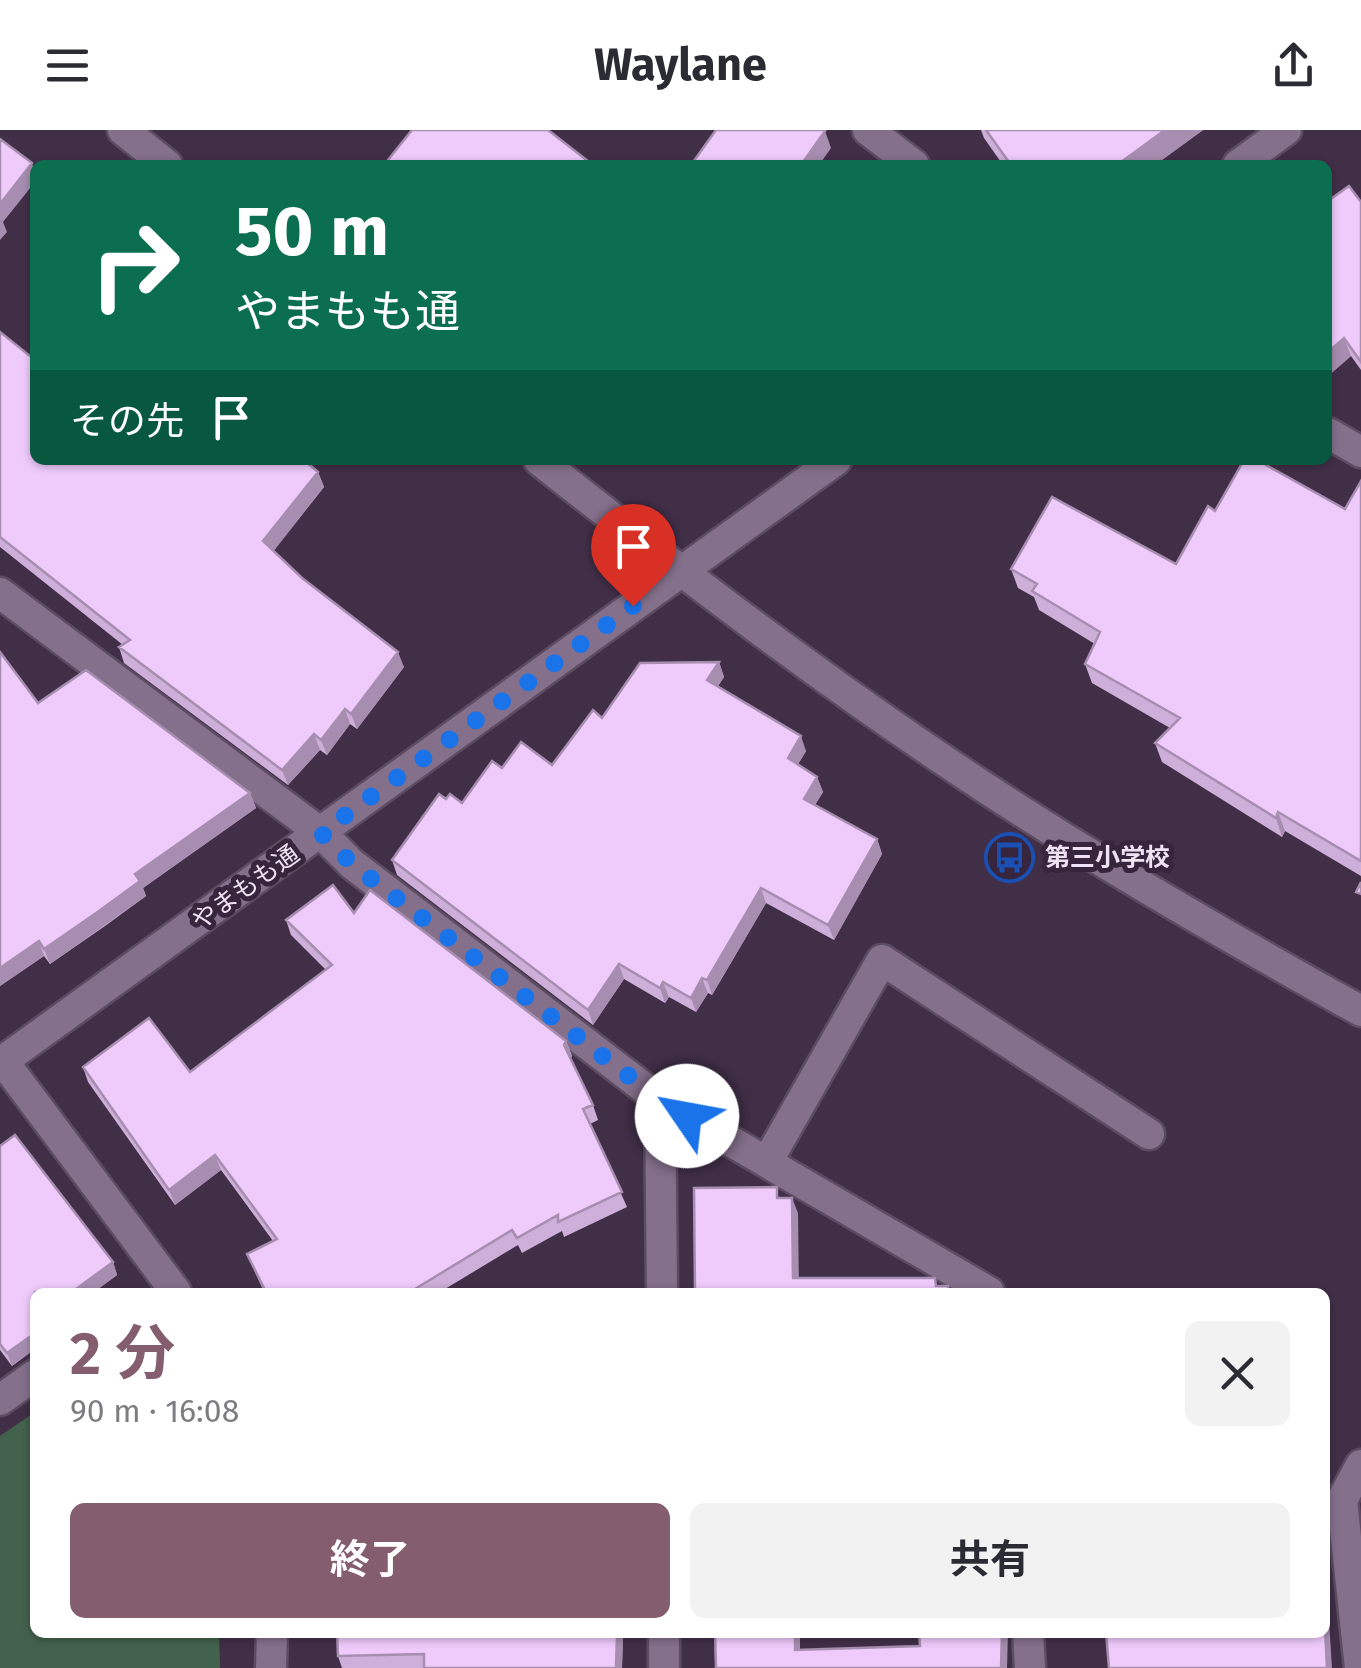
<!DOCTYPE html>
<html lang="ja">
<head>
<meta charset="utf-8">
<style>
	body { margin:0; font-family:"Fira Sans","Noto Sans JP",sans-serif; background:#f2f2f3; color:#2b2b33; height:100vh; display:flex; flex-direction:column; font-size:38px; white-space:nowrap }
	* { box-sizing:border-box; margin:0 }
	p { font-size:32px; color:#7c7c81 }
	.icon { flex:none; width:55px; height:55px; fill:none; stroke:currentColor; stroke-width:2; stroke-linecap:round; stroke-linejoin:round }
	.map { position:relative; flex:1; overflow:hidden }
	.details { position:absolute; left:30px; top:1158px; width:1300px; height:350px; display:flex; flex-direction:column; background:#fff; border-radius:15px; box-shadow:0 2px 8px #0004 }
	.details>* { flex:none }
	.top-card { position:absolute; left:30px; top:30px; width:1302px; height:305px; border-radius:15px; box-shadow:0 2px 8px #0004; background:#0b6e4f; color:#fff; overflow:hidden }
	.pin { position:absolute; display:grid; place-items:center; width:85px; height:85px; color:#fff; margin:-102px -42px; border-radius:50% 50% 50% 0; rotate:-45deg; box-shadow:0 0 10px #0007 }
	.pin .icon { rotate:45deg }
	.me { position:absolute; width:110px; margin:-55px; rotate:303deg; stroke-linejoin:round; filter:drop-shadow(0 0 8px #0008) }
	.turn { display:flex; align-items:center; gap:35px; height:210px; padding:0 40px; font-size:45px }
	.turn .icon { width:130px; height:130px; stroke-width:2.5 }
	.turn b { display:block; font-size:70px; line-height:85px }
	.then { display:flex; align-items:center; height:95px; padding:0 40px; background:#0003; gap:20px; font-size:38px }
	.round { display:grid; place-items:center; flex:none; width:105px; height:105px; border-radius:15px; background:#f2f2f3 }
	.overview { display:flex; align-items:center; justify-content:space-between; height:170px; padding:0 40px }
	h1 { font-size:60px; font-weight:700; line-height:75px; color:#845d6e }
	.action { display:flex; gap:20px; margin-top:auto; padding:20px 40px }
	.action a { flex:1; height:115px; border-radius:15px; background:#845d6e; color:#fff; font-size:40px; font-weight:700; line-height:115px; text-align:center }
	.action a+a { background:#f2f2f3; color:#2b2b33 }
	header { display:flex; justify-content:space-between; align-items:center; height:130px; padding:0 40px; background:#fff; font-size:45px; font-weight:700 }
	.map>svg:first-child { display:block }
	.green { fill:#43624d }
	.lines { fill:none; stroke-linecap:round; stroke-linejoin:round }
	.minor-casing { stroke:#5c4c61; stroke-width:35 }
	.minor { stroke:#85708c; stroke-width:30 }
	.wall { fill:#ceafd9 }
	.shaded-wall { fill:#a78eb0 }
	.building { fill:#efcbfc; stroke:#a78eb0; stroke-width:2.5 }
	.route { stroke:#1a73e8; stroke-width:18; stroke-dasharray:0 32.4 }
	.labels { text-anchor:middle; stroke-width:10; stroke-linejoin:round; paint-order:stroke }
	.poi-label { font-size:25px; font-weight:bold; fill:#efe3f3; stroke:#37253d; text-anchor:start }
	.street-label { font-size:25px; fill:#efe3f3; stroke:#37253d }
</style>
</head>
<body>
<header><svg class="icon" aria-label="menu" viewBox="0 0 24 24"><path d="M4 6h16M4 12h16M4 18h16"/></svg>Waylane<svg class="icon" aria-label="share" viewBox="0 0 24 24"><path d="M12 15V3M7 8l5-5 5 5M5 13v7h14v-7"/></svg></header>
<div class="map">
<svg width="1361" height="1538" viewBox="0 0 1361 1538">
	<rect width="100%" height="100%" fill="#412f48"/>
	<path class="green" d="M 35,1282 L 35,1502 L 219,1503 L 220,1538 L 0,1538 L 0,1306 Z"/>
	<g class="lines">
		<defs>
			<path id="minor" d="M 123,0 L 167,35
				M 868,0 L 914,35
				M 1238,35 L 1286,0
				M 1328,303 L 1361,322
				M 539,330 C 683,444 830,556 984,657 C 1106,737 1233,810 1361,881
				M 0,463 L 321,703 L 352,734 L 660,970 L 989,1162
				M 3,931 L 176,1162
				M 0,933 L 836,330
				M 660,970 L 662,1162
				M 767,1032 L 882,830 L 1149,1004
				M 0,1270 L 35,1245
				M 664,1502 L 664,1538
				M 1028,1502 L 1030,1538
				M 271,1538 L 272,1502
				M 1360,1538 L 1342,1370 L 1361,1335"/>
		</defs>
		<use href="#minor" class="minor-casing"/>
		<use href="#minor" class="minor"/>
	</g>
	<path class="wall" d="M 981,0 L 1203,0 L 1155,35 L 1003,35 L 984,8 Z
		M 1361,72 L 1361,240 L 1351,226 L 1328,246 Z
		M 0,202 L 35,330 L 315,330 L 311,336 L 318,342 L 324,357 L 273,421 L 302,448 L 404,537 L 357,599 L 350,594 L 327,625 L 320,620 L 288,655 L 124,533 L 119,517 L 123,515 L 0,417 Z
		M 1361,351 L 1361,746 L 1285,701 L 1282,707 L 1162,632 L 1155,613 L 1170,598 L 1092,553 L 1085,534 L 1095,514 L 1039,480 L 1034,467 L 1018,458 L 1011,439 L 1176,434 L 1215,381 L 1345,379 Z
		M 719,532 L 724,547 L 718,556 L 806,621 L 798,634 L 817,647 L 823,662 L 815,675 L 877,709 L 882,724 L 834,810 L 766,773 L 712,865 L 708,863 L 696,882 L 669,867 L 665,873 L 624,849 L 593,895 L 397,745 L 392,730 L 446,669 L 462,673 L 502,638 L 552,635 L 602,588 Z
		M 38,573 L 250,663 L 256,678 L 143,758 L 146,766 L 105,796 L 50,834 L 44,826 L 0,856 Z
		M 354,783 L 566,911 L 572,926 L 570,929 L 593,975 L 598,990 L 590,994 L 627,1077 L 564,1107 L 562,1101 L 522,1123 L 518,1115 L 440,1162 L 264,1162 L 247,1124 L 273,1111 L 221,1040 L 175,1075 L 88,952 L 83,937 L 190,942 L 326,840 L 291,805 L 286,790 Z
		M 0,1016 L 113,1132 L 117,1145 L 94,1162 L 35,1162 L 35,1219 L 12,1236 L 0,1220 Z
		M 623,1502 L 622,1538 L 342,1538 L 338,1526 Z"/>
	<path class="shaded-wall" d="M 1165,0 L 1203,0 L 1155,35 L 1117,35 Z
		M 825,1 L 831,18 L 819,35 L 801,35 Z
		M 32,33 L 35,42 L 35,52 L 3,92 L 7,102 L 0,110 L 0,74 Z
		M 1344,208 L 1351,226 L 1328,246 L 1328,222 Z
		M 318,342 L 324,357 L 269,427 L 263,411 Z
		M 398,522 L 404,537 L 357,599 L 351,584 Z
		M 719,532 L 724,547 L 712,565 L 707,550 Z
		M 345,579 L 350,594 L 327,625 L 321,610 Z
		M 314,604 L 320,620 L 288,655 L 282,640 Z
		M 801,606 L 806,621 L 793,643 L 788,628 Z
		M 817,647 L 823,662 L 809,684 L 804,669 Z
		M 250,663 L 256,678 L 143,758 L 146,766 L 50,834 L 44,819 L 135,744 Z
		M 1278,682 L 1285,701 L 1282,707 L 1276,688 Z
		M 877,709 L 882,724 L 834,810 L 828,795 Z
		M 761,758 L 766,773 L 712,865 L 707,850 Z
		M 39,811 L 44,826 L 0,856 L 0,838 Z
		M 619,834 L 624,849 L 593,895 L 588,880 Z
		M 702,848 L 708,863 L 696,882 L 691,868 Z
		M 663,852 L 669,867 L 665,873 L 660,858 Z
		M 566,911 L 572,926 L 569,930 L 564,915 Z
		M 215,1025 L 221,1040 L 175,1075 L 169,1060 Z
		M 792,1068 L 798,1083 L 799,1162 L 793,1148 Z
		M 113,1132 L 117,1145 L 94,1162 L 72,1162 Z
		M 35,1203 L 35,1219 L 12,1236 L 7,1223 Z
		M 1325,1454 L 1327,1460 L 1332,1538 L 1327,1538 Z
		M 617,1502 L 623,1502 L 622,1538 L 616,1538 Z
		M 795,1502 L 800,1502 L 800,1535 L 795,1520 Z
		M 1002,1502 L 1008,1502 L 1007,1538 L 1001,1538 Z"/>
	<path class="building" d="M 412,0 L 548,0 L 593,35 L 384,35 Z
		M 716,0 L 823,0 L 825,1 L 801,35 L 691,35 Z
		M 986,0 L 1165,0 L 1117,35 L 1011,35 Z
		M 0,9 L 32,33 L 0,74 Z
		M 1349,56 L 1361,72 L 1361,232 L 1344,208 L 1328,222 L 1328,71 Z
		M 0,202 L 35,230 L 35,330 L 304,330 L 318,342 L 263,411 L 302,448 L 398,522 L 351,584 L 345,579 L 321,610 L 314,604 L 282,640 L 119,517 L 130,510 L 0,407 Z
		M 1244,330 L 1257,330 L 1345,379 L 1361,351 L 1361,731 L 1278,682 L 1276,688 L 1155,613 L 1180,588 L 1085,534 L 1100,502 L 1032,461 L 1037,454 L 1011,439 L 1052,367 L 1176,434 L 1208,376 L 1215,381 Z
		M 0,522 L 38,573 L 86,540 L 250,663 L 135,744 L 140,751 L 99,781 L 44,819 L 39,811 L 0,838 Z
		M 719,532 L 707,550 L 801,606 L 788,628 L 817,647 L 804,669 L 877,709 L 828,795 L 761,758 L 707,850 L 702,848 L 691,868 L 663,852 L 660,858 L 619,834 L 588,880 L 392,730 L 439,664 L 446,669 L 450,664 L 462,673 L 492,631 L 502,638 L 521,612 L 552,635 L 593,580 L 602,588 L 640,533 Z
		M 1361,752 L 1361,764 L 1356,762 Z
		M 333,755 L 354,783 L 370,760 L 566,911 L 564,915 L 593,975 L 583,979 L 622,1062 L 558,1092 L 558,1085 L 517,1108 L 512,1100 L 410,1162 L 266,1162 L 247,1124 L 277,1109 L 215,1025 L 169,1060 L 83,937 L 149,888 L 190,942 L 332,835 L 286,790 Z
		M 15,1005 L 113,1132 L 72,1162 L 35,1162 L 35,1203 L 7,1223 L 0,1214 L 0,1016 Z
		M 777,1057 L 777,1068 L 792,1068 L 793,1148 L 935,1148 L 936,1156 L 948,1156 L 948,1162 L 695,1162 L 694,1058 Z
		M 1325,1498 L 1327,1538 L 1109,1538 L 1106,1502 L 1325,1502 Z
		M 337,1502 L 617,1502 L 616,1538 L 424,1538 L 424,1524 L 338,1526 Z
		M 715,1502 L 795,1502 L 795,1520 L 920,1516 L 919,1502 L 1002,1502 L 1001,1538 L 716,1538 Z"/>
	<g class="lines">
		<path class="route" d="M 633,476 L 321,703 L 352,734 L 660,970 L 687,986"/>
	</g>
	<defs>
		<symbol id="bus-ring" viewBox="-11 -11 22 22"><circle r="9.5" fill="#37253d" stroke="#1a4fb4" stroke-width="1.5"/><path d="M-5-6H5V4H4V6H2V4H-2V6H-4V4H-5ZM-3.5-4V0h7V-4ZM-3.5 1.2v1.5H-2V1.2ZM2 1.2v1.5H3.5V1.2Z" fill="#1a4fb4"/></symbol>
	</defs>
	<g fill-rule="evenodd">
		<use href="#bus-ring" x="982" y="700" width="55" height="55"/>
	</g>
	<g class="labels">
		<g class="poi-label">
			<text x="1045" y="736">第三小学校</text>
		</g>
		<g class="street-label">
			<text transform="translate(245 757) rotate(-36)" y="9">やまもも通</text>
		</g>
	</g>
</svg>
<div class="pin" style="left:633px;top:476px;background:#d93025"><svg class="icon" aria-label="arrive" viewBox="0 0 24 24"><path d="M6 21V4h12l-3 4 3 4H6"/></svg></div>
<svg class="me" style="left:687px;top:986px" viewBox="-20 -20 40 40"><circle r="19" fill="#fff"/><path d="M0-13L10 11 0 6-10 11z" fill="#1a73e8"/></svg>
<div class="top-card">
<div class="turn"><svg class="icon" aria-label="right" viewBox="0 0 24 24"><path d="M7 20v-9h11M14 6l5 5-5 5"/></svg><div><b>50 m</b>やまもも通</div></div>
<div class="then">その先<svg class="icon" aria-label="arrive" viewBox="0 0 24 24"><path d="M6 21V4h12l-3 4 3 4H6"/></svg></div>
</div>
<section class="details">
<div class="overview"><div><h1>2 分</h1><p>90 m · 16:08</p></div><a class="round"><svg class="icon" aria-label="close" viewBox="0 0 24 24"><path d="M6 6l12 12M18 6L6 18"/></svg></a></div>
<div class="action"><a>終了</a><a>共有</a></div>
</section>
</div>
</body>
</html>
